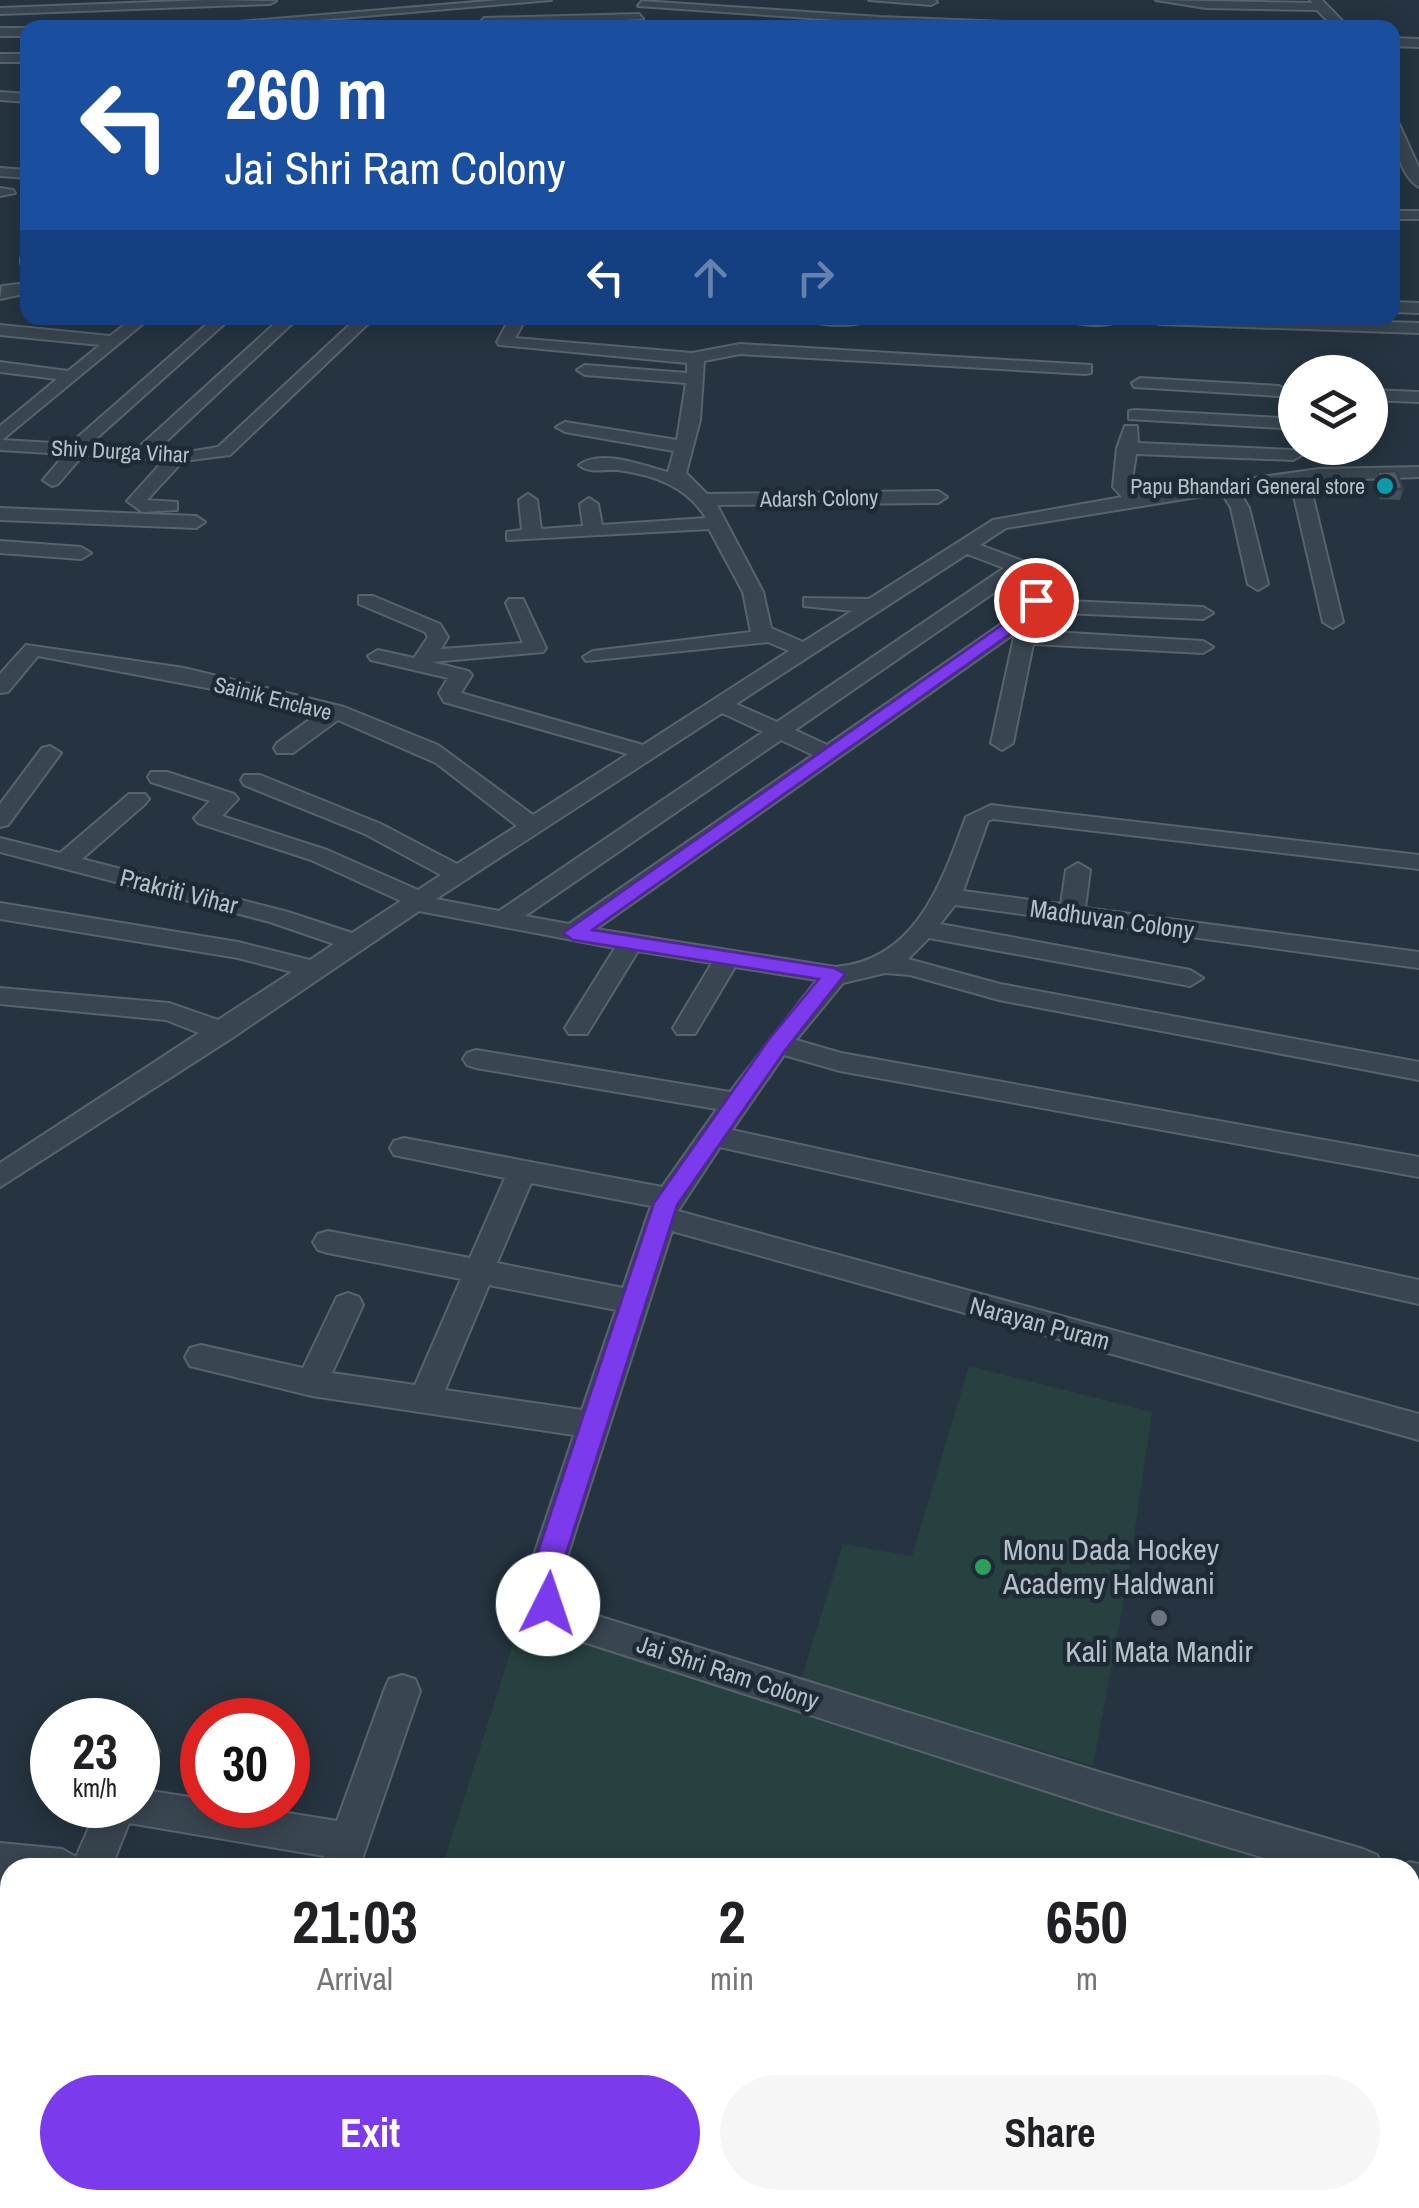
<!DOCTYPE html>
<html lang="en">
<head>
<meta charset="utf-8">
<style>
	body { margin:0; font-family:"Archivo Narrow",sans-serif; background:#f6f6f6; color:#202124; height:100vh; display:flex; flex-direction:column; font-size:38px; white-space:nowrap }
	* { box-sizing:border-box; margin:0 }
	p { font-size:32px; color:#757577 }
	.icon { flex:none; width:55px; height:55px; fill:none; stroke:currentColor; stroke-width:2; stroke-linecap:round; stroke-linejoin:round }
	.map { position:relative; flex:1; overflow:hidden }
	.sheet { position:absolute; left:0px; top:1858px; width:1420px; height:352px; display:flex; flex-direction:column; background:#fff; border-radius:30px 30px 0 0; box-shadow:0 5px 25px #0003 }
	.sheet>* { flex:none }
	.guide { position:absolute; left:20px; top:20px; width:1380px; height:305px; border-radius:20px; box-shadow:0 5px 25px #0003; background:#1a4fa0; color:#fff; overflow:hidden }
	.tools { position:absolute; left:1278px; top:355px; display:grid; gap:20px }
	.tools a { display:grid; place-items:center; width:110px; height:110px; border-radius:50%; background:#fff; box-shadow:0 5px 25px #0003; font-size:50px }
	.speed { position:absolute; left:30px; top:1698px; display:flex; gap:20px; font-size:50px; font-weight:700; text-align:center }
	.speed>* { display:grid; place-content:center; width:130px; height:130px; border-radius:50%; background:#fff; box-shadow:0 5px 25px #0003; line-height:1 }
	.speed small { font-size:25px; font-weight:400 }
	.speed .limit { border:15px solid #d22; background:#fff; color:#111 }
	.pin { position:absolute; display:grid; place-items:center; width:85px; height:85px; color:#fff; margin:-42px; border:5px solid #fff; border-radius:50%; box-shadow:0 2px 10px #0007 }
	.me { position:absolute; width:110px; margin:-55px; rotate:4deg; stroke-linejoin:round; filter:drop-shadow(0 0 8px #0008) }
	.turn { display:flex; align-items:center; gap:35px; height:210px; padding:0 40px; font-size:45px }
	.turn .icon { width:130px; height:130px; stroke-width:2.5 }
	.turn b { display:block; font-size:70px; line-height:85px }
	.lanes { display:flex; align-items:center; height:95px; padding:0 40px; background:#0003; justify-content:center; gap:50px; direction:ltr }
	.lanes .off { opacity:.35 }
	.eta { display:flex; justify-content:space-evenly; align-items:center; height:170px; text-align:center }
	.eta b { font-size:60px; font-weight:800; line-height:70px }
	.button { display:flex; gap:20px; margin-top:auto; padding:20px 40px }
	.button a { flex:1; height:115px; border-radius:60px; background:#7c3aed; color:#fff; font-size:40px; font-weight:800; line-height:115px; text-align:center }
	.button a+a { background:#f6f6f6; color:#202124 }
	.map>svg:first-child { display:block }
	.green { fill:#274140 }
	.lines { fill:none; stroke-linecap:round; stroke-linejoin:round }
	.minor-casing { stroke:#57636d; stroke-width:4 }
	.minor { fill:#394550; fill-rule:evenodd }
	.wall { fill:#42505c }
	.building { fill:#4d5d6b; stroke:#36414b; stroke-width:2.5 }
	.route { fill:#7c3aed; stroke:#51269a; stroke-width:2.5 }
	.culture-dot { fill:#0f9aa8; stroke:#1e2a35; stroke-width:4 }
	.leisure-dot { fill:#2e9e5b; stroke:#1e2a35; stroke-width:4 }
	.worship-dot { fill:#6b7280; stroke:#1e2a35; stroke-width:4 }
	.labels { text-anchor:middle; stroke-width:9; stroke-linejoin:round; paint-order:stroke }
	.far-street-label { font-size:22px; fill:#b5c0ca; stroke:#1e2a35 }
	.far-poi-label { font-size:22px; fill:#b5c0ca; stroke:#1e2a35; text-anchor:end }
	.street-label { font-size:25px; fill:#b5c0ca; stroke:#1e2a35 }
	.near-poi-label { font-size:30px; fill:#b5c0ca; stroke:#1e2a35; text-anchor:start }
</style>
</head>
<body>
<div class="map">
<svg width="1419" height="2208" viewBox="0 0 1419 2208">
	<rect width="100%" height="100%" fill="#253440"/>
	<path class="green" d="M 969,1366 L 1152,1412 L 1128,1577 L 1093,1766 L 801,1680 L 843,1544 L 912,1556 Z
		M 520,1622 L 1301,1867 L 442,1868 Z
		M 337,2200 L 1287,2200 L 1286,2208 L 335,2208 Z"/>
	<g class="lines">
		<defs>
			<path id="minor" d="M 205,0 L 276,1 L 270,4 L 0,14 L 0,8 Z
				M 500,0 L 551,0 L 226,28 L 167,28 Z
				M 869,0 L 935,0 L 937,2 L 931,5 Z
				M 1156,0 L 1313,3 L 1310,0 L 1322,0 L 1349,28 L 1335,28 L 1317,10 L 1206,8 Z
				M 642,1 L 880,17 L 1162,28 L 880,23 L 638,6 Z
				M 639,14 L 643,19 L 476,28 L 484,18 Z
				M 0,28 L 28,28 L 28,36 L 0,36 Z
				M 1392,38 L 1419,39 L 1419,47 L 1392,46 Z
				M 0,54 L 28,54 L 28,62 L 0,62 Z
				M 0,92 L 28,94 L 28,102 L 0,100 Z
				M 1392,120 L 1399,124 L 1419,168 L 1419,187 C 1401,177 1392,141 1392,120 Z
				M 0,168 L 28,170 L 28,178 L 0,176 Z
				M 0,188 L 13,190 L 15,193 L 0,196 Z
				M 1392,211 L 1419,211 L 1419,219 L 1392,219 Z
				M 28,256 L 28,265 L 21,264 L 21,258 Z
				M 28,283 L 28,293 L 0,299 L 2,286 Z
				M 1392,302 L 1419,303 L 1419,313 L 1392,312 Z
				M 133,318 L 150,318 L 2,440 L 70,444 L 214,318 L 231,318 L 89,445 L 139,447 L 281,318 L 298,318 L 158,449 L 194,451 L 218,447 L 357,318 L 374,318 L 230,455 L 183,461 L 147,500 L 177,502 L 177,510 L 142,512 L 127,501 L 164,460 L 83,455 L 58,484 L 52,486 L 43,480 L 65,454 L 0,450 L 0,426 L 57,379 L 0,372 L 0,362 L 68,371 L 100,345 L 0,335 L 0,325 L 110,336 Z
				M 510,318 L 526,318 L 515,338 L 692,353 L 740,344 L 1091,365 L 1091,373 L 1085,374 L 740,354 L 704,361 L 700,420 L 686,473 L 707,494 L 938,491 L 947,497 L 938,503 L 717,505 L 763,592 L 771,628 L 803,642 L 852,611 L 804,606 L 804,598 L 869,599 L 993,520 L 1122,497 L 1113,487 L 1117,448 L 1125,426 L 1137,426 L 1138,443 L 1293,450 L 1302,455 L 1293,460 L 1136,454 L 1131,486 L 1141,494 L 1319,469 L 1419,467 L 1419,477 L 1309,481 L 1343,622 L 1333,628 L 1323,622 L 1291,483 L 1239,491 L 1249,508 L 1268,584 L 1258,590 L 1248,584 L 1231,508 L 1222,493 L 1006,528 L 980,545 L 1047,570 L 1053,578 L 1044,600 L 1203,607 L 1213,613 L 1203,619 L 1040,612 L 1036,631 L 1203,641 L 1213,647 L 1203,653 L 1033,644 L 1013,743 L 1002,750 L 991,743 L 1015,633 L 596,929 L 835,967 C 916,961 942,882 966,817 L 991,805 L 1419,855 L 1419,869 L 993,819 L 988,821 L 963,891 L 1061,904 L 1066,870 L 1078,863 L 1090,870 L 1085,908 L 1419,952 L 1419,968 L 955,905 L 940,924 L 1190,970 L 1203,978 L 1190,986 L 929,938 L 908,959 L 1000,984 L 1419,1062 L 1419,1080 L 999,1000 L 910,975 L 885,973 L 843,983 L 796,1040 L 841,1053 L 1419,1157 L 1419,1177 L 840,1071 L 784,1055 L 732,1130 L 1419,1280 L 1419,1304 L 720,1147 L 678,1211 L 1419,1414 L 1419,1440 L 672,1231 L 559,1582 L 563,1596 L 588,1613 L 1102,1773 L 1363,1849 L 1377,1855 L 1382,1868 L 1298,1868 L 1102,1809 L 565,1636 L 536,1616 L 525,1582 L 574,1435 L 312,1396 L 190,1366 L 185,1357 L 190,1348 L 201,1345 L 303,1368 L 337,1297 L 348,1293 L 359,1297 L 363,1305 L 332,1373 L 415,1385 L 461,1279 L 328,1253 L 318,1250 L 313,1242 L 318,1234 L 328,1231 L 470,1258 L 505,1178 L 394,1155 L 390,1148 L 394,1141 L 404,1138 L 662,1187 L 717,1109 L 476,1068 L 467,1065 L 463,1059 L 467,1053 L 476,1050 L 730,1092 L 817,980 L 735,967 L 695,1034 L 677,1034 L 673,1028 L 712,963 L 638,951 L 587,1034 L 569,1034 L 565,1028 L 615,948 L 419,911 L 232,1038 L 0,1187 L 0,1163 L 199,1033 L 166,1020 L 0,1004 L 0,988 L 169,1003 L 218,1020 L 292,972 L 238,958 L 0,919 L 0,903 L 238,942 L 310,960 L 334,944 L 270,922 L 0,852 L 0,838 L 60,853 L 129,794 L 145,794 L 149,799 L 145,804 L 82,859 L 288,912 L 352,933 L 401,901 L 311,860 L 198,823 L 194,818 L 210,801 L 151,782 L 148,777 L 151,772 L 167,772 L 234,794 L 238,799 L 222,816 L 327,850 L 418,890 L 441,875 L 365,834 L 244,785 L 241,780 L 244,775 L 260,775 L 381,824 L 457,864 L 517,826 L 436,763 L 338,720 L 293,753 L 277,753 L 274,748 L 277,743 L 319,713 L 281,702 L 38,656 L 8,692 L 0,693 L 0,674 L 26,645 L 184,668 L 344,707 L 438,745 L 533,815 L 628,754 L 444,702 L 439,693 L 448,678 L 371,660 L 368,656 L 378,650 L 414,658 L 428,637 L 425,632 L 359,604 L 359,596 L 373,596 L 440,624 L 448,637 L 441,649 L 523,643 L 506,603 L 509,599 L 523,599 L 546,648 L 543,652 L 432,662 L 468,671 L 472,675 L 461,693 L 643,745 L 789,651 L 768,642 L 586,661 L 583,657 L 593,651 L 751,632 L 743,592 L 709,529 L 507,540 L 507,532 L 522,530 L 519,500 L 528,494 L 537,500 L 541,529 L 583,526 L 580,504 L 589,498 L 598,504 L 602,525 L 706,518 C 687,487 655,475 618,470 C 604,469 590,474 579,465 C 601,448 644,466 668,472 L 674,451 L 565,432 L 556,427 L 565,422 L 677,440 L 686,383 L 585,375 L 577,370 L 585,365 L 687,373 L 687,363 L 499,345 L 497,342 ZM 967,554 L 1004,568 L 777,722 L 736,704 ZM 1021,574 L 1033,578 L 1020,611 L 827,745 L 795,730 ZM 722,713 L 763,732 L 499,911 L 436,899 ZM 781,740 L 813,755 L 569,924 L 525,916 ZM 531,1183 L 651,1206 L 623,1288 L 497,1263 ZM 489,1285 L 616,1310 L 582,1410 L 445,1390 Z
				M 804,318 L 875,318 C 861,327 818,327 804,318 Z
				M 1066,318 L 1117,318 L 1119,320 C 1107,328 1078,326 1066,318 Z
				M 1254,318 L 1419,323 L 1419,333 L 1159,324 L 1151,319 Z
				M 1140,378 L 1279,386 L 1288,391 L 1279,396 L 1134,387 L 1132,383 Z
				M 1370,390 L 1419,392 L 1419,402 L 1370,400 Z
				M 1135,410 L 1281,418 L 1290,423 L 1281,428 L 1129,419 L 1129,411 Z
				M 0,508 L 196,516 L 205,522 L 196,528 L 0,520 Z
				M 0,541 L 81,547 L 91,553 L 81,559 L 0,553 Z
				M 50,746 L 61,753 L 8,825 L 0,827 L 0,804 L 42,748 Z
				M 402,1675 L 415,1679 L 420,1691 L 359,1868 L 320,1868 L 324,1856 L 129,1823 L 111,1868 L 10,1868 L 10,1882 L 0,1881 L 0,1843 L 62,1849 L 76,1857 L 99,1805 L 138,1805 L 138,1789 L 202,1799 L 202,1805 L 239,1805 L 337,1821 L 384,1691 L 389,1679 Z
				M 140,1734 L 153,1739 L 159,1751 L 151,1769 L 138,1774 Z
				M 1410,1862 L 1419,1864 L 1419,1902 L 1410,1900 L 1410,1868 L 1396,1868 Z
				M 10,2078 L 10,2144 L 0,2148 L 0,2082 Z
				M 199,2200 L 243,2200 L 240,2208 L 196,2208 Z
				M 1279,2200 L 1323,2200 L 1321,2208 L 1277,2208 Z"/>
		</defs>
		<use href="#minor" class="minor-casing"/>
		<use href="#minor" class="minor"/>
	</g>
	<path class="wall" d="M 1377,472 L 1403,489 L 1400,500 L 1380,499 L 1374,482 Z"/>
	<path class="building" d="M 1396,471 L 1403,489 L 1383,489 L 1377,472 Z"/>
	<path class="route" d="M 1036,595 L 1044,600 L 1034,617 L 592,930 L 834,968 L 845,974 L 786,1049 L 677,1205 L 557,1582 L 562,1604 L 558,1613 L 548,1617 L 537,1613 L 528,1582 L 654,1203 L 770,1038 L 819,979 L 573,940 L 563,933 L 1022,611 L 1030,596 Z"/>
	<circle class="culture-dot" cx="1385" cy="486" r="10"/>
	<circle class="leisure-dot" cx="983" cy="1567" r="10"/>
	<circle class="worship-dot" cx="1159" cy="1618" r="10"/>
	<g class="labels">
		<g class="far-street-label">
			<text transform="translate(120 451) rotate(3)" y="8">Shiv Durga Vihar</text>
			<text transform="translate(819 498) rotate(-1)" y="8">Adarsh Colony</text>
			<text transform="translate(273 698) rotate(14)" y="8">Sainik Enclave</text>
		</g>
		<g class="far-poi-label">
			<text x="1365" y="494">Papu Bhandari General store</text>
		</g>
		<g class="street-label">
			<text transform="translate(179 891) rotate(14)" y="9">Prakriti Vihar</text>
			<text transform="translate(1112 919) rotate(8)" y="9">Madhuvan Colony</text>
			<text transform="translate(1040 1323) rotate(15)" y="9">Narayan Puram</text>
			<text transform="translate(728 1672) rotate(18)" y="9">Jai Shri Ram Colony</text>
		</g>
		<g class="near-poi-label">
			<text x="1003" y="1560">Monu Dada Hockey<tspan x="1003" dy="34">Academy Haldwani</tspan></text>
			<text x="1159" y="1662" text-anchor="middle">Kali Mata Mandir</text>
		</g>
	</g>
</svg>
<div class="tools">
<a><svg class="icon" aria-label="layers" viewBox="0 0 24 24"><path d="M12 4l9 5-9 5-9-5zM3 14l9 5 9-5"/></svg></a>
</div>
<div class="speed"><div>23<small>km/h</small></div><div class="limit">30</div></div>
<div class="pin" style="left:1036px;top:600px;background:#d93025"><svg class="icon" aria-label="arrive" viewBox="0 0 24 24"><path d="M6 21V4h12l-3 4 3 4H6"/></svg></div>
<svg class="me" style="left:548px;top:1604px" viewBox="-20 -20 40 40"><circle r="19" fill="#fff"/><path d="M0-13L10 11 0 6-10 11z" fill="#7c3aed"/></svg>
<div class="guide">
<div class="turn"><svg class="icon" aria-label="left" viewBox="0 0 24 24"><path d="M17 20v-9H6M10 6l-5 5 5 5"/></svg><div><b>260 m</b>Jai Shri Ram Colony</div></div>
<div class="lanes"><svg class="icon" aria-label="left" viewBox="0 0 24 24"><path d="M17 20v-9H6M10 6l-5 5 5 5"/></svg><svg class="icon off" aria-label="ahead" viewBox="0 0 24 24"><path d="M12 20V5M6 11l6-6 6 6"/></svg><svg class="icon off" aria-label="right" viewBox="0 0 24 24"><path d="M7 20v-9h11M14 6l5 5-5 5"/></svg></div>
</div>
<section class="sheet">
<div class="eta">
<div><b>21:03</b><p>Arrival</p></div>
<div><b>2</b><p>min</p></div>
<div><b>650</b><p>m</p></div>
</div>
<div class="button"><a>Exit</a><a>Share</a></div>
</section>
</div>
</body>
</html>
